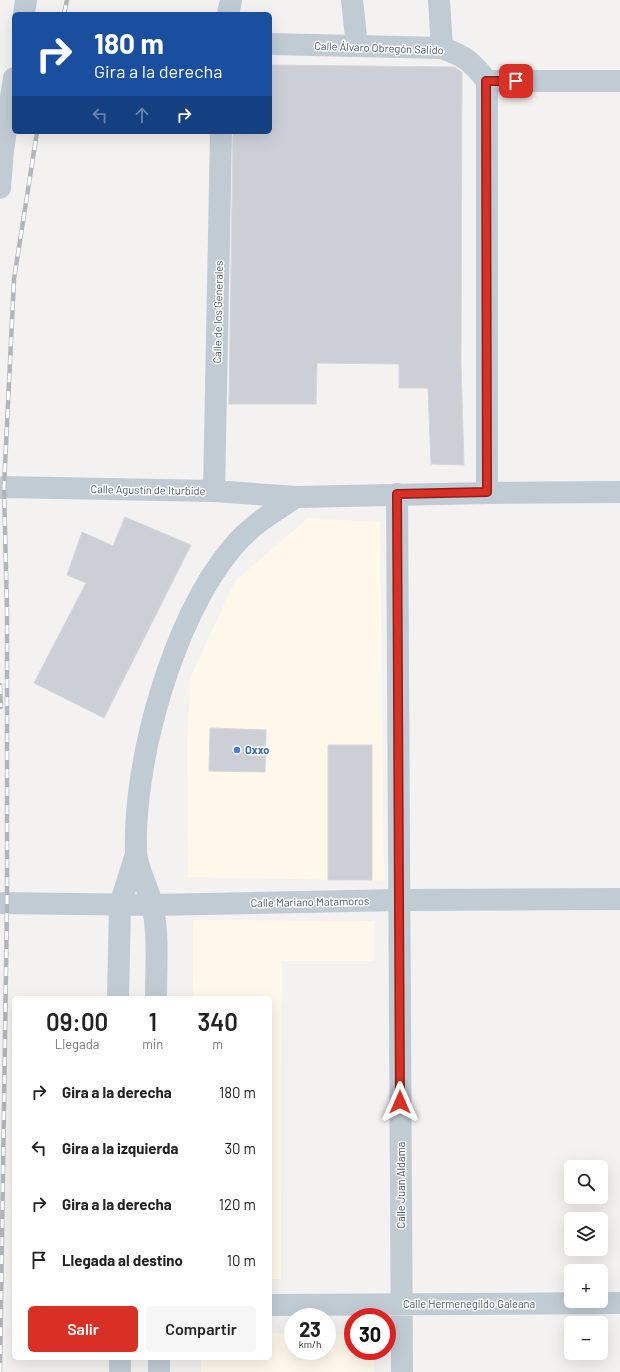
<!DOCTYPE html>
<html lang="es">
<head>
<meta charset="utf-8">
<style>
	body { margin:0; font-family:Barlow,sans-serif; background:#f6f6f6; color:#222; height:100vh; display:flex; flex-direction:column; font-size:15px; white-space:nowrap }
	* { box-sizing:border-box; margin:0 }
	p { font-size:13px; color:#767676 }
	.icon { flex:none; width:22px; height:22px; fill:none; stroke:currentColor; stroke-width:2; stroke-linecap:round; stroke-linejoin:round }
	.map { position:relative; flex:1; overflow:hidden }
	.drawer { position:absolute; left:12px; top:996px; width:260px; height:364px; display:flex; flex-direction:column; background:#fff; border-radius:6px; box-shadow:0 4px 16px #0002 }
	.drawer>* { flex:none }
	.top-card { position:absolute; left:12px; top:12px; width:260px; height:122px; border-radius:6px; box-shadow:0 4px 16px #0002; background:#1a4fa0; color:#fff; overflow:hidden }
	.buttons { position:absolute; left:564px; top:1160px; display:grid; gap:8px }
	.buttons a { display:grid; place-items:center; width:44px; height:44px; border-radius:6px; background:#fff; box-shadow:0 4px 16px #0002; font-size:20px }
	.speed { position:absolute; left:284px; top:1308px; display:flex; gap:8px; font-size:20px; font-weight:700; text-align:center }
	.speed>* { display:grid; place-content:center; width:52px; height:52px; border-radius:50%; background:#fff; box-shadow:0 4px 16px #0002; line-height:1 }
	.speed small { font-size:10px; font-weight:400 }
	.speed .limit { border:6px solid #d22; background:#fff; color:#111 }
	.pin { position:absolute; display:grid; place-items:center; width:34px; height:34px; color:#fff; margin:-17px; border-radius:8px; box-shadow:0 2px 6px #0006 }
	.me { position:absolute; width:44px; margin:-22px; rotate:0deg; stroke-linejoin:round; filter:drop-shadow(0 0 3px #0008) }
	.turn { display:flex; align-items:center; gap:14px; height:84px; padding:0 16px; font-size:18px }
	.turn .icon { width:52px; height:52px; stroke-width:2.5 }
	.turn b { display:block; font-size:28px; line-height:34px }
	.lanes { display:flex; align-items:center; height:38px; padding:0 16px; background:#0003; justify-content:center; gap:20px; direction:ltr }
	.lanes .off { opacity:.35 }
	.eta { display:flex; justify-content:space-evenly; align-items:center; height:68px; text-align:center }
	.eta b { font-size:24px; font-weight:600; line-height:28px }
	.primary-button { display:flex; gap:8px; margin-top:auto; padding:8px 16px }
	.primary-button a { flex:1; height:46px; border-radius:6px; background:#d93025; color:#fff; font-size:16px; font-weight:600; line-height:46px; text-align:center }
	.primary-button a+a { background:#f6f6f6; color:#222 }
	ul { padding:0; list-style:none }
	li { display:flex; align-items:center; gap:12px; height:56px; padding:0 16px }
	li div { flex:1 }
	li b { display:block; font-size:15px }
	li em { font-style:normal }
	.map>svg:first-child { display:block }
	.commercial { fill:#fef8ea }
	.building { fill:#ccd0d6; stroke:#d4d7dd }
	.lines { fill:none; stroke-linecap:round; stroke-linejoin:round }
	.minor { stroke:#c0cbd4; stroke-width:22 }
	.rail-casing { stroke:#b2b6bc; stroke-width:4.5 }
	.rail { stroke:#fff; stroke-width:3; stroke-dasharray:9; stroke-linecap:butt }
	.route-casing { stroke:#8d1f18; stroke-width:10 }
	.route { stroke:#d93025; stroke-width:7 }
	.shop-dot { fill:#3f7fe0; stroke:#fff; stroke-width:1.5 }
	.labels { text-anchor:middle; stroke-width:3; stroke-linejoin:round; paint-order:stroke }
	.street-label { font-size:11px; fill:#465461; stroke:#fff }
	.shop-label { font-size:11px; font-weight:bold; fill:#366cbe; stroke:#fff; text-anchor:start }
</style>
</head>
<body>
<div class="map">
<svg width="620" height="1372" viewBox="0 0 620 1372">
	<rect width="100%" height="100%" fill="#f4f1f1"/>
	<path class="commercial" d="M 308,518 L 380,522 L 384,881 L 188,877 L 187,738 L 191,676 L 235,581 Z
		M 193,920 L 374,921 L 374,961 L 282,961 L 281,1279 L 270,1279 L 270,998 L 193,998 Z
		M 270,1333 L 293,1334 L 293,1351 L 327,1351 L 327,1334 L 353,1334 L 353,1351 L 374,1351 L 374,1372 L 201,1372 L 201,1358 L 270,1358 Z"/>
	<path class="building" d="M 270,65 L 454,67 L 462,72 L 461,364 L 464,465 L 431,464 L 428,388 L 399,388 L 399,364 L 317,363 L 316,404 L 229,404 L 233,132 L 270,132 Z
		M 125,517 L 191,545 L 104,718 L 34,683 L 86,583 L 67,575 L 82,532 L 113,546 Z
		M 210,728 L 266,730 L 265,772 L 209,771 Z
		M 328,745 L 372,745 L 372,880 L 328,880 Z"/>
	<g class="lines">
		<path class="minor" d="M 352,0 L 357,46
			M 439,0 L 442,48
			M 24,14 L 26,0
			M 228,14 L 231,0
			M 270,44 L 442,48 C 465,56 472,62 487,81
			M 487,81 L 487,493
			M 487,81 L 620,81
			M 0,188 L 3,150 L 14,78
			M 0,488 L 4,487 L 214,491 L 296,497 L 487,493 L 620,492
			M 214,491 L 221,132
			M 397,494 L 402,1372
			M 0,903 L 152,905 L 399,900 L 620,899
			M 118,998 L 120,905 L 136,854
			M 156,998 C 156,968 159,933 152,904 C 148,888 137,868 136,852 C 133,761 173,618 232,548 C 250,526 273,512 296,497
			M 270,1305 L 620,1303
			M 120,1358 L 120,1372
			M 159,1358 L 159,1372"/>
		<defs>
			<path id="rail" d="M 64,14 L 67,0
				M 0,685 L 1,707
				M 0,1372 L 7,903 L 7,612 L 4,487 L 14,279 L 37,132"/>
		</defs>
		<use href="#rail" class="rail-casing"/>
		<use href="#rail" class="rail"/>
	</g>
	<g class="lines">
		<defs>
			<path id="route" d="M 400,1102 L 397,494 L 487,492 L 486,81 L 516,81"/>
		</defs>
		<use href="#route" class="route-casing"/>
		<use href="#route" class="route"/>
	</g>
	<circle class="shop-dot" cx="237" cy="750" r="4"/>
	<g class="labels">
		<g class="street-label">
			<text transform="translate(379 48) rotate(2)" y="4">Calle Álvaro Obregón Salido</text>
			<text transform="translate(218 312) rotate(-89)" y="4">Calle de los Generales</text>
			<text transform="translate(148 490) rotate(1)" y="4">Calle Agustín de Iturbide</text>
			<text transform="translate(310 902) rotate(-1)" y="4">Calle Mariano Matamoros</text>
			<text transform="translate(401 1185) rotate(-90)" y="4">Calle Juan Aldama</text>
			<text x="469" y="1308">Calle Hermenegildo Galeana</text>
		</g>
		<g class="shop-label">
			<text x="245" y="754">Oxxo</text>
		</g>
	</g>
</svg>
<div class="buttons">
<a><svg class="icon" aria-label="search" viewBox="0 0 24 24"><circle cx="10" cy="10" r="6"/><path d="M15 15l6 6"/></svg></a>
<a><svg class="icon" aria-label="layers" viewBox="0 0 24 24"><path d="M12 4l9 5-9 5-9-5zM3 14l9 5 9-5"/></svg></a>
<a>+</a>
<a>−</a>
</div>
<div class="speed"><div>23<small>km/h</small></div><div class="limit">30</div></div>
<div class="pin" style="left:516px;top:81px;background:#d93025"><svg class="icon" aria-label="arrive" viewBox="0 0 24 24"><path d="M6 21V4h12l-3 4 3 4H6"/></svg></div>
<svg class="me" style="left:400px;top:1102px" viewBox="-20 -20 40 40"><path d="M0-17L14 15 0 8-14 15z" fill="#d93025" stroke="#fff" stroke-width="4"/></svg>
<div class="top-card">
<div class="turn"><svg class="icon" aria-label="right" viewBox="0 0 24 24"><path d="M7 20v-9h11M14 6l5 5-5 5"/></svg><div><b>180 m</b>Gira a la derecha</div></div>
<div class="lanes"><svg class="icon off" aria-label="left" viewBox="0 0 24 24"><path d="M17 20v-9H6M10 6l-5 5 5 5"/></svg><svg class="icon off" aria-label="ahead" viewBox="0 0 24 24"><path d="M12 20V5M6 11l6-6 6 6"/></svg><svg class="icon" aria-label="right" viewBox="0 0 24 24"><path d="M7 20v-9h11M14 6l5 5-5 5"/></svg></div>
</div>
<section class="drawer">
<div class="eta">
<div><b>09:00</b><p>Llegada</p></div>
<div><b>1</b><p>min</p></div>
<div><b>340</b><p>m</p></div>
</div>
<ul>
<li><svg class="icon" aria-label="right" viewBox="0 0 24 24"><path d="M7 20v-9h11M14 6l5 5-5 5"/></svg><div><b>Gira a la derecha</b></div><em>180 m</em></li>
<li><svg class="icon" aria-label="left" viewBox="0 0 24 24"><path d="M17 20v-9H6M10 6l-5 5 5 5"/></svg><div><b>Gira a la izquierda</b></div><em>30 m</em></li>
<li><svg class="icon" aria-label="right" viewBox="0 0 24 24"><path d="M7 20v-9h11M14 6l5 5-5 5"/></svg><div><b>Gira a la derecha</b></div><em>120 m</em></li>
<li><svg class="icon" aria-label="arrive" viewBox="0 0 24 24"><path d="M6 21V4h12l-3 4 3 4H6"/></svg><div><b>Llegada al destino</b></div><em>10 m</em></li>
</ul>
<div class="primary-button"><a>Salir</a><a>Compartir</a></div>
</section>
</div>
</body>
</html>
